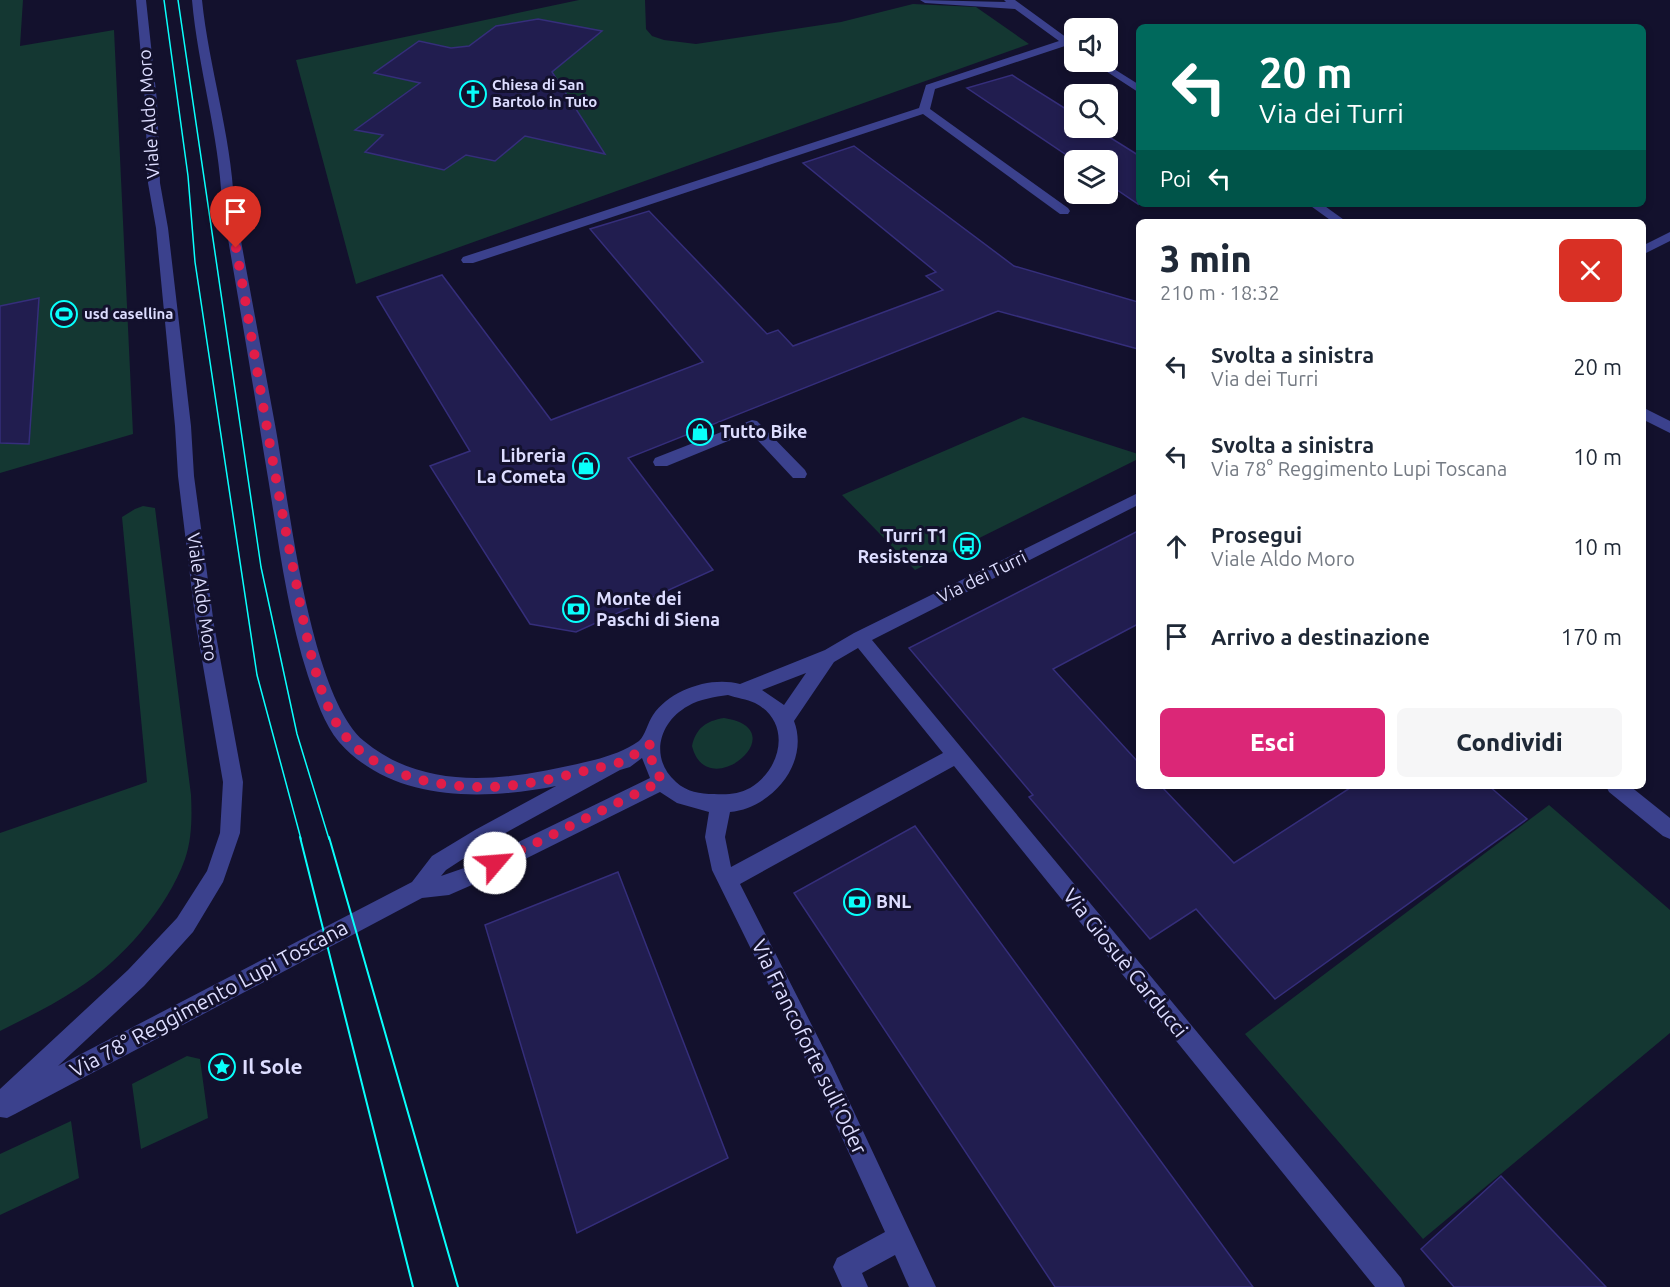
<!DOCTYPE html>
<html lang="it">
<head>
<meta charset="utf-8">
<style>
	body { margin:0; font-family:Ubuntu,sans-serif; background:#f6f6f7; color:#1f2937; height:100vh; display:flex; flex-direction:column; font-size:22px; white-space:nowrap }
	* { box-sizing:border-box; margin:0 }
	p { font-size:20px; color:#747a83 }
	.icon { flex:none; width:33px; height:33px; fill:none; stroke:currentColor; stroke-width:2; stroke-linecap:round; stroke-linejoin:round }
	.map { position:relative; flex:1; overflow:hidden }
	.sheet { position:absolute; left:1136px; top:219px; width:510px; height:570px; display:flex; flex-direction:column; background:#fff; border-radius:9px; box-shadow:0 3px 9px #0003 }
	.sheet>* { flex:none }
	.top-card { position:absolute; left:1136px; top:24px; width:510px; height:183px; border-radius:9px; box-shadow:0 3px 9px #0003; background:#00695c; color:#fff; overflow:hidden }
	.controls { position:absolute; left:1064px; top:18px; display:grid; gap:12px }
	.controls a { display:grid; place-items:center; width:54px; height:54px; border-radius:9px; background:#fff; box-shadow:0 3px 9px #0003; font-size:30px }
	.pin { position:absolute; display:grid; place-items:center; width:51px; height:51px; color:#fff; margin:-62px -26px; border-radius:50% 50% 50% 0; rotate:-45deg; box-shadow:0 0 6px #0007 }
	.pin .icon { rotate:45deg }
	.me { position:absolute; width:66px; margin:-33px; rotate:63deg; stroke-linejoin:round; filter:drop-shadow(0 0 4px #0008) }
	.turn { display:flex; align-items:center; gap:21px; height:126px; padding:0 24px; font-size:27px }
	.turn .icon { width:78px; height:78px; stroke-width:2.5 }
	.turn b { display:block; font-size:42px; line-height:51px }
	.then { display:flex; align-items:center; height:57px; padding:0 24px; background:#0003; gap:12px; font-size:22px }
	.round { display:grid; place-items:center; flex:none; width:63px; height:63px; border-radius:9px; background:#f6f6f7 }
	.summary { display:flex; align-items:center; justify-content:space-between; height:102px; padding:0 24px }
	h1 { font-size:36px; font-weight:800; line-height:45px }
	.primary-button { display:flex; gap:12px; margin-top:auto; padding:12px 24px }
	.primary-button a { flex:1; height:69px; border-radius:9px; background:#db2777; color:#fff; font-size:24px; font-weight:800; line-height:69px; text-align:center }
	.primary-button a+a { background:#f6f6f7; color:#1f2937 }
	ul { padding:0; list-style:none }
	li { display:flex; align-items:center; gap:18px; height:90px; padding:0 24px }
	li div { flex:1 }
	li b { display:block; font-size:22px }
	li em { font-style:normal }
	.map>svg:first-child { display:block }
	.green { fill:#143732 }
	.building { fill:#211d4f; stroke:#352e7b; stroke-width:1.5 }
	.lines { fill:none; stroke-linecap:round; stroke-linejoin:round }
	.minor { fill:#3b418d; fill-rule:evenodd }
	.tram-far1 { stroke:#09fffb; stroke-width:1.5 }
	.tram { stroke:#09fffb; stroke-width:2 }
	.route { stroke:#e11d48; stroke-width:10; stroke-dasharray:0 18 }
	.labels { text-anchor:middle; stroke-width:6; stroke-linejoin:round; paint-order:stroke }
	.far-poi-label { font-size:15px; font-weight:bold; fill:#ddf; stroke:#13112d; text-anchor:start }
	.street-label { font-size:18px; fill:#ddf; stroke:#13112d }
	.poi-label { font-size:18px; font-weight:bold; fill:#ddf; stroke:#13112d; text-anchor:start }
	.near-street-label { font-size:21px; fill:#ddf; stroke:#13112d }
	.near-poi-label { font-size:21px; font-weight:bold; fill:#ddf; stroke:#13112d; text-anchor:start }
</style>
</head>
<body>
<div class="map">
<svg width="1670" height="1287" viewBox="0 0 1670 1287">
	<rect width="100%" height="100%" fill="#13112d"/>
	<path class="green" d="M 0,0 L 23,0 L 20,46 L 114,30 L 133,434 L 0,473 Z
		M 579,0 L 645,0 L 646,29 L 652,36 L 664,40 L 696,44 L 841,22 L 913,4 L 976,7 L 1029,44 L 356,284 L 296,60 Z
		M 1023,417 L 1138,454 L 1138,459 L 915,570 L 842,495 Z
		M 143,506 L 155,508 L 191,795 C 192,816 192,839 185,859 C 167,909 121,961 77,989 C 53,1005 26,1018 0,1031 L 0,833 L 147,782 L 122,517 L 135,509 Z
		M 724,718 C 798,729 707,806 692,746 C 696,728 706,721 724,718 Z
		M 1549,805 L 1670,910 L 1670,1033 L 1423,1239 L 1245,1034 Z
		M 187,1056 L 200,1059 L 208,1118 L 141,1149 L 132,1084 Z
		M 71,1121 L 79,1178 L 0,1215 L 0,1154 Z"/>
	<path class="building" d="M 538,19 L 602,31 L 552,72 L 605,154 L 525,136 L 495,161 L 466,155 L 444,170 L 365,152 L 383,135 L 355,130 L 420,83 L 374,73 L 419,41 L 451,48 L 469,46 L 496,26 Z
		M 1012,75 L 1074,114 L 1074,128 L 1095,128 L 1138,155 L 1138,204 L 1107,183 L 1107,160 L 1074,160 L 967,88 Z
		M 854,146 L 1014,266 L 1138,302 L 1138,349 L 998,311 L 628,458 L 713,570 L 576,632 L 530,624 L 430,466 L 470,451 L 377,297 L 442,275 L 551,420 L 703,362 L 590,229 L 649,211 L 767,334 L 778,330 L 793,346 L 943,290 L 926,276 L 936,272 L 803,163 Z
		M 39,298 L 29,444 L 0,443 L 0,306 Z
		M 1138,531 L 1138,624 L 1053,669 L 1138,762 L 1138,786 L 1161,786 L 1234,863 L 1353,786 L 1489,786 L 1527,819 L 1275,999 L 1196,909 L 1150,939 L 1029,797 L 1033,795 L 909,648 Z
		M 915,826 L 1253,1287 L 1055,1287 L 794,893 Z
		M 618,872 L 728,1158 L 577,1233 L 485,925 Z
		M 1501,1176 L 1606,1287 L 1454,1287 L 1421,1249 Z"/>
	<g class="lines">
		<path class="minor" d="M 136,0 L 146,0 L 157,101 L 160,183 L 168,228 L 191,426 L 194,476 L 214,625 L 243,782 L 240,833 L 223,882 L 193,932 L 144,986 L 58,1066 L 412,882 L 432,856 L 475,830 L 556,786 C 484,800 393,803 339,742 C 324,724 316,699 308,676 C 285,605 277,528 264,454 C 251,370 236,287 222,203 C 219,134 198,68 192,0 L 202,0 C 209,68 231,134 234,203 C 248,279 262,354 276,430 C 289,503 310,696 364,741 C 430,796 519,778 594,760 C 610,756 626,750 639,741 C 645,736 648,722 653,715 C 670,690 710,676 740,684 L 825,650 L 854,633 L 1138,493 L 1138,505 L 872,640 L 1401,1278 L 1405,1287 L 1375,1287 L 954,766 L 740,884 L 832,1065 L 936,1287 L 909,1287 L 895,1255 L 862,1273 L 868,1287 L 842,1287 L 833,1267 L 837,1258 L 885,1232 L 816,1081 L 712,870 L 705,837 L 709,812 L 677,803 L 660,792 L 481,881 L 449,895 L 422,898 L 15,1114 L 7,1118 L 0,1117 L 0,1089 L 128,970 L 177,918 L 207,871 L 220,833 L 223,782 L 196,625 L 178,476 L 175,426 L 156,228 L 148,183 L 145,101 ZM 858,648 L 943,753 L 731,867 L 725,837 L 730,812 C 772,808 810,763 794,721 L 834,662 ZM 806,673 L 784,705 L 762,690 ZM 728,695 C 736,698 747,699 755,703 C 792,722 782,769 750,788 C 739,794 727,795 714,794 C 700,794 687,792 676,782 C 649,758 659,722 688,706 C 700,699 714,697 728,695 ZM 642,758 L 650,778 L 467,867 L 441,876 L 446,870 L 489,842 L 620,770 L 630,767 Z
			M 920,0 L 1006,2 L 1004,0 L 1015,0 L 1074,43 L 1074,49 L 1065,46 L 935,89 L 930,109 L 1068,208 L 1070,211 L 1068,214 L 1060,214 L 923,114 L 473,263 L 463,263 L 461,260 L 463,257 L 919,108 L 926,85 L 1059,41 L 1015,9 L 925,3 Z
			M 1092,62 L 1103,62 L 1138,84 L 1138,92 Z
			M 1308,204 L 1322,204 L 1347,222 L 1333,222 Z
			M 1670,232 L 1670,241 L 1642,255 L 1642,246 Z
			M 1642,407 L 1670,421 L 1670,433 L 1642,419 Z
			M 752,420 L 757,421 L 805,470 L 807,474 L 805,478 L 793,478 L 750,432 L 667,466 L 655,466 L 653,462 L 655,458 Z
			M 1606,786 L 1630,786 L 1670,818 L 1670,839 L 1663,836 L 1609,792 Z"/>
		<path class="tram-far1" d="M 164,0 L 188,176 L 195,262 L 257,675 L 301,839
			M 178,0 L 261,567 L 297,734 L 329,839"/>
		<path class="tram" d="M 300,837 L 413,1287
			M 329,837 L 458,1287"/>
	</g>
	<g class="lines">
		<path class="route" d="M 236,248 C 256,360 273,472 296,582 C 304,625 317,699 343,733 C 376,777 440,788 491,787 C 524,786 556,778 589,770 C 600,767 613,765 624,761 C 633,756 642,749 651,744 L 652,763 L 662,781 L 495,863"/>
	</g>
	<defs>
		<symbol id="church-ring" viewBox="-11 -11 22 22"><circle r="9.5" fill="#13112d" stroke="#09fffb" stroke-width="1.5"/><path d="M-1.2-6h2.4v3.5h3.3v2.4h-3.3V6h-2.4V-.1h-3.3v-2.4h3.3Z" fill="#09fffb"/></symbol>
		<symbol id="stadium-ring" viewBox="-11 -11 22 22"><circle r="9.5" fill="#13112d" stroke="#09fffb" stroke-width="1.5"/><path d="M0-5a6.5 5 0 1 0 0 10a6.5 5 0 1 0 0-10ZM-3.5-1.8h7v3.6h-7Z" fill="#09fffb"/></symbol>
		<symbol id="shop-ring" viewBox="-11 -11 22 22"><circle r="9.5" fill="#13112d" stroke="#09fffb" stroke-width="1.5"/><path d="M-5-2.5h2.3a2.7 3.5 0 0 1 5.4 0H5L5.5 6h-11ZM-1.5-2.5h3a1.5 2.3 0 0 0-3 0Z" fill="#09fffb"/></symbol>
		<symbol id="bus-ring" viewBox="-11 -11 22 22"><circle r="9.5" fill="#13112d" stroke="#09fffb" stroke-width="1.5"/><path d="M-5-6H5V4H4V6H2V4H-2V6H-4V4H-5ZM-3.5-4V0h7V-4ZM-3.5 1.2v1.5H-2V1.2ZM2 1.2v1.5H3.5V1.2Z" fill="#09fffb"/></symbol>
		<symbol id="bank-ring" viewBox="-11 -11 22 22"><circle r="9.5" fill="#13112d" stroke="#09fffb" stroke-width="1.5"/><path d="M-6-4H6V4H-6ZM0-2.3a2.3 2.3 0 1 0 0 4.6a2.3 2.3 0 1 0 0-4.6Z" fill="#09fffb"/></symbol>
		<symbol id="sight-ring" viewBox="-11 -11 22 22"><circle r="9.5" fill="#13112d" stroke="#09fffb" stroke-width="1.5"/><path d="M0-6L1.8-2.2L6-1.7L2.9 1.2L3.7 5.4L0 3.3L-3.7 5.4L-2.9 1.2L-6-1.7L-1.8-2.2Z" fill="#09fffb"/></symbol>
	</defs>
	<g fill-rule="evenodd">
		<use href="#church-ring" x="458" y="79" width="30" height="30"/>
		<use href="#stadium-ring" x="49" y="299" width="30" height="30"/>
		<use href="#shop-ring" x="685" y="417" width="30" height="30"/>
		<use href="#shop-ring" x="571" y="451" width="30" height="30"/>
		<use href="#bus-ring" x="952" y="531" width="30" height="30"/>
		<use href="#bank-ring" x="561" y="594" width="30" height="30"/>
		<use href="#bank-ring" x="842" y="887" width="30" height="30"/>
		<use href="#sight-ring" x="207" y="1052" width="30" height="30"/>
	</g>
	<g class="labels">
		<g class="far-poi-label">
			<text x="492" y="90">Chiesa di San<tspan x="492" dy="17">Bartolo in Tuto</tspan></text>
			<text x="84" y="319">usd casellina</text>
		</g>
		<g class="street-label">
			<text transform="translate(149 114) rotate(-94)" y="6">Viale Aldo Moro</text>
			<text transform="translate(982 577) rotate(-26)" y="6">Via dei Turri</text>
			<text transform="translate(202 597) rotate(82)" y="6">Viale Aldo Moro</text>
		</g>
		<g class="poi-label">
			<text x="720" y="438">Tutto Bike</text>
			<text x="566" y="462" text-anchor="end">Libreria<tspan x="566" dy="21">La Cometa</tspan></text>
			<text x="948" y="542" text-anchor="end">Turri T1<tspan x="948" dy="21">Resistenza</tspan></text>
			<text x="596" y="605">Monte dei<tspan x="596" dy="21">Paschi di Siena</tspan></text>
			<text x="876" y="908">BNL</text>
		</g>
		<g class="near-street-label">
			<text transform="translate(1125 963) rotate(51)" y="7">Via Giosuè Carducci</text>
			<text transform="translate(209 999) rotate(-28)" y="7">Via 78° Reggimento Lupi Toscana</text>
			<text transform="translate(809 1047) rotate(64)" y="7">Via Francoforte sull'Oder</text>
		</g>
		<g class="near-poi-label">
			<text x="242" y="1074">Il Sole</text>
		</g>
	</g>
</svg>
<div class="controls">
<a><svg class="icon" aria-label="sound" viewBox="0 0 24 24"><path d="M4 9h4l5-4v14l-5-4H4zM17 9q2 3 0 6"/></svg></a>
<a><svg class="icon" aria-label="search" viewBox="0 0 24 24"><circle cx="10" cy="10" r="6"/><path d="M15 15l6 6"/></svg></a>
<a><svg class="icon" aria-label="layers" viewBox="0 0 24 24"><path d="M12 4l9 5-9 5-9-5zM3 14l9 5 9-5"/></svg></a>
</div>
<div class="pin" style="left:236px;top:248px;background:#d93025"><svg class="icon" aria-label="arrive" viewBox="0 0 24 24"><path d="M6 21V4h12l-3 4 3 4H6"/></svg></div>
<svg class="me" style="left:495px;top:863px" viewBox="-20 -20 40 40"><circle r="19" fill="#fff"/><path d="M0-13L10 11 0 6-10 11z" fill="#e11d48"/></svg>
<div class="top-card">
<div class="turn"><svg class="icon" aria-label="left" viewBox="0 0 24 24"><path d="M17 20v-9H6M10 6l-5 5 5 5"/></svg><div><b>20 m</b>Via dei Turri</div></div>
<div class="then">Poi<svg class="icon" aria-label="left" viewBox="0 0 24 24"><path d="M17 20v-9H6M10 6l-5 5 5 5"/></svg></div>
</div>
<section class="sheet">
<div class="summary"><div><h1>3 min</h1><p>210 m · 18:32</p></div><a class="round" style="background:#d93025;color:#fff"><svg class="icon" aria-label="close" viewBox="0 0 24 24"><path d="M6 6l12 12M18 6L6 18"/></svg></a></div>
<ul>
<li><svg class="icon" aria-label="left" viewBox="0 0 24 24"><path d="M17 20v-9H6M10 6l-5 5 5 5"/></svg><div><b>Svolta a sinistra</b><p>Via dei Turri</p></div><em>20 m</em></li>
<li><svg class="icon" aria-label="left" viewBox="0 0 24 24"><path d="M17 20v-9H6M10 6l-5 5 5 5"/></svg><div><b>Svolta a sinistra</b><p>Via 78° Reggimento Lupi Toscana</p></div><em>10 m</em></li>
<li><svg class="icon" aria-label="ahead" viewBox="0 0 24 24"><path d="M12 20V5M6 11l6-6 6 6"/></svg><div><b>Prosegui</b><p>Viale Aldo Moro</p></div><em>10 m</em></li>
<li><svg class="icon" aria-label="arrive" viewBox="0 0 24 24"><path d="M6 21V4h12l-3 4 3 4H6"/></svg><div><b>Arrivo a destinazione</b></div><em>170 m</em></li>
</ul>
<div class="primary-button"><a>Esci</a><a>Condividi</a></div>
</section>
</div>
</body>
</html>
